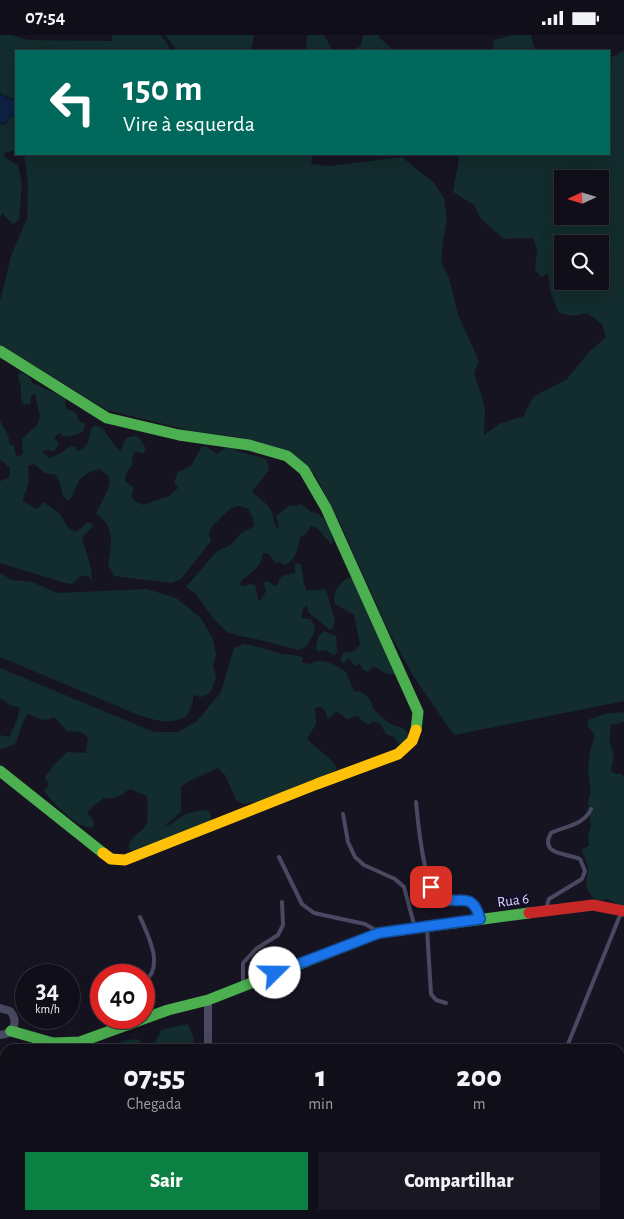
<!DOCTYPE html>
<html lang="pt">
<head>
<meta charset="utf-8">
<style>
	body { margin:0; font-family:"Alegreya Sans",sans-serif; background:#191822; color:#f1f3f6; height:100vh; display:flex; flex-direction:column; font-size:19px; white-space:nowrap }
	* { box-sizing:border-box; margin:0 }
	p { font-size:16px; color:#9c9ca2 }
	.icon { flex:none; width:28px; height:28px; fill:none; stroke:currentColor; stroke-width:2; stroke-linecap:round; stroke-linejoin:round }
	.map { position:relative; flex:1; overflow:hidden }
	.sheet { position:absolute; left:0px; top:1009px; width:625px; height:176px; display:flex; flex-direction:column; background:#100f19; border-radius:15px 15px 0 0; box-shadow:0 5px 20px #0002,0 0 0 1px #302f38 }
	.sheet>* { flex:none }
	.top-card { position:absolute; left:15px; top:15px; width:595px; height:105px; border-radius:0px; box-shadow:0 5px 20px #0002,0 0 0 1px #302f38; background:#00695c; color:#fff; overflow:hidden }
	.needle { width:32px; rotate:266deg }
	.buttons { position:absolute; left:554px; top:135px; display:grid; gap:10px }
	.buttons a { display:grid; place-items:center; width:55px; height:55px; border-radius:0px; background:#100f19; box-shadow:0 5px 20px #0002,0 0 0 1px #302f38; font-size:25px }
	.speed { position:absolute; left:15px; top:929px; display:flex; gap:10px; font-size:25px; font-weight:700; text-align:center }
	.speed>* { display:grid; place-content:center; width:65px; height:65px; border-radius:50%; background:#100f19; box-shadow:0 5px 20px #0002,0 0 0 1px #302f38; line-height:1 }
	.speed small { font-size:12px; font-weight:400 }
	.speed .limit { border:8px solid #d22; background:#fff; color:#111 }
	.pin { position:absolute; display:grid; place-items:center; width:42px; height:42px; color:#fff; margin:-21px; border-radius:10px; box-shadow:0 2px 8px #0006 }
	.me { position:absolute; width:55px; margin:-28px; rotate:68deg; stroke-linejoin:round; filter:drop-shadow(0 0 4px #0008) }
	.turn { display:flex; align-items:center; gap:18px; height:105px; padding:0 25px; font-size:22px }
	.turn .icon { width:65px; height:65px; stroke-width:2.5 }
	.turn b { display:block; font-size:35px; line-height:42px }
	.eta { display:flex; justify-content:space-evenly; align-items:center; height:85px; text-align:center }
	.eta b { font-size:30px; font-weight:800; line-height:35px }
	.action { display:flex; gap:10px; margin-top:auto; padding:10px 25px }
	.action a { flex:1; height:58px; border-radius:0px; background:#0b8043; color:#fff; font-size:20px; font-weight:800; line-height:58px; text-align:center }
	.action a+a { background:#191822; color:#f1f3f6 }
	.status { display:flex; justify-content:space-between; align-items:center; height:35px; padding:0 25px; background:#100f19; direction:ltr }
	.status svg { height:14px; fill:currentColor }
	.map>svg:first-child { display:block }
	.green { fill:#132c2d; fill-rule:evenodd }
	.water { fill:#0d2144 }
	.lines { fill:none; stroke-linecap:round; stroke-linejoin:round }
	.lane { stroke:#4a4962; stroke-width:4 }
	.street { stroke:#4a4962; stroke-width:8 }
	.fast { stroke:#4caf50; stroke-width:11 }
	.slow { stroke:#ffc107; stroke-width:11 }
	.jam { stroke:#c62828; stroke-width:11 }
	.route-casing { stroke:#114b97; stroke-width:12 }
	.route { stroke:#1a73e8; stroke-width:9 }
	.labels { text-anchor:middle; stroke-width:4.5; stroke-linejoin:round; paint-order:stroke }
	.street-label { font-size:15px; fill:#d9d4ff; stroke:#130f26 }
</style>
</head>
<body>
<div class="status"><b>07:54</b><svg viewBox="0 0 49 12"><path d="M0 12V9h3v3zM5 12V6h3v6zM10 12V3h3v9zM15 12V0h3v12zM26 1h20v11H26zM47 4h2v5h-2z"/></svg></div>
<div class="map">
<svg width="624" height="1184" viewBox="0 0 624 1184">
	<rect width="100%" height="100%" fill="#161421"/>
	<path class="green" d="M 0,0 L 11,0 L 28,5 L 112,6 L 112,0 L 161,0 L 172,16 L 16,16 L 16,65 L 1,59 L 0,56 Z
		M 165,0 L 254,0 L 251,16 L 177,16 Z
		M 307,0 L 324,0 L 333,16 L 306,16 Z
		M 363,0 L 379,0 L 379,2 L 393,15 L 398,16 L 348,16 L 361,11 Z
		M 512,0 L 531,0 L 535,16 L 492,16 L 494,5 Z
		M 624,15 L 624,666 L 454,700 L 414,642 L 388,595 L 340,488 L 315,440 L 289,417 L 245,403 L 192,396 L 107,375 L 0,310 L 0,266 L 11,221 L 27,183 L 28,148 L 24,119 L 313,119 L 311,129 L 330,131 L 402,122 L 434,148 L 444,163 L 447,185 L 443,206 L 441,227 L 449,243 L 458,280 L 479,326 L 474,338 L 482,362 L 485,375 L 484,400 L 499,389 L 524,381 L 533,362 L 567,344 L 589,317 L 606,302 L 602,289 L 587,278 L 572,281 L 559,278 L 551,259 L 548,238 L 542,242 L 535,235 L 537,214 L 533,203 L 504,204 L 481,184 L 474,170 L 453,157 L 459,124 L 457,119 L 609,119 L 609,21 L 613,22 ZM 562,144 L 600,144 L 600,181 L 562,181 ZM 562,209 L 600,209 L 600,246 L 562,246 Z
		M 9,82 L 16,82 L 16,112 L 15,115 L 5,118 L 4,122 L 18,130 L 22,149 L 19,185 L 13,189 L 2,178 L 0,183 L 0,89 L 5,90 L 8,87 Z
		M 21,338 L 28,341 L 33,348 L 65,363 L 66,374 L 75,377 L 80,387 L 85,388 L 84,396 C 76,400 71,402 62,401 L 60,398 L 54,402 L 59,409 L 54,416 L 47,415 L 42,417 L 50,423 L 57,420 L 71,411 L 76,412 L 77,416 C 91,411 87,406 91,394 L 95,390 L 102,393 L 120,417 L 126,403 L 136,401 L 140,403 L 146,414 L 143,419 L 136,416 L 132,422 L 132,431 C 127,435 125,439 125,446 L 134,453 L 131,461 L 135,466 L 143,470 L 169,461 L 178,453 L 174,448 L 178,437 L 191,431 L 202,411 L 207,412 L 217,419 L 227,412 L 231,412 C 242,420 255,419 267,425 L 269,435 L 252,457 C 259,463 269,469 272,477 C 274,483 273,487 277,493 L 279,492 L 276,481 L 290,470 L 296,471 L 301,469 L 311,477 C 325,477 331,496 333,507 L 331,509 L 317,493 L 311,491 L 306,499 L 300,502 C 298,513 296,527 283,530 L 281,527 L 275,528 L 268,518 L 264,518 L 262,520 C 263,531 249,539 241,546 L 240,550 L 245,551 L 249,549 L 255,550 L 258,565 L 261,565 L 266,556 L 263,547 L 267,546 L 275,551 L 278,549 C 280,539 285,540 295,538 L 295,529 L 298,528 L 301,530 L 304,549 L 307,556 L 324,554 L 326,555 L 335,586 L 333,593 L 330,595 L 308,577 L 307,570 L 303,574 L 301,583 L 311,584 L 315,593 L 314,598 L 306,612 L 298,615 L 256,604 L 239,601 L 227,597 L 213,583 L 195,558 L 186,552 L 216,517 L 232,509 L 240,499 L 254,491 L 253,483 L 248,474 L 240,471 L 231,473 L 213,490 L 209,498 L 211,506 L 181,544 L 172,548 L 114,541 L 108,529 C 112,512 115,489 96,479 L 108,454 L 110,447 L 108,440 L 99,434 C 74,441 81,448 69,466 L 63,461 L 60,448 L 56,440 L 45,438 L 34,429 L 28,431 C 29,438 29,446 27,454 C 25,459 23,461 23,466 L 37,474 L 44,467 L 60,479 L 69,494 L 76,497 L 88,487 L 92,489 L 93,492 L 85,499 L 82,503 C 86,518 92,531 92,546 L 88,541 L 81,541 L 72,549 L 65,548 L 0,528 L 0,446 L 9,443 L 10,433 L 0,424 L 0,385 C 3,394 10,398 9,408 L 14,411 L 16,421 L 18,422 L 23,419 L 22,404 L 37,390 L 40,381 L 35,359 L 32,359 L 30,369 L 23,369 C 20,361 21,360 21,352 C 20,348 18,344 18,339 Z
		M 0,538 L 12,545 L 32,547 L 57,558 L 147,554 L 176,563 L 201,583 L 213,604 L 216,620 L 213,629 L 216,643 L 211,657 L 202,662 L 193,660 L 193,666 L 187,681 C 168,690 160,686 141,681 L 0,622 Z
		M 350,542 L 356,547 L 396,639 C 388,641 380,635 373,631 L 368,637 L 363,635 L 360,629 L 355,631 L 348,623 L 345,628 L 341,626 L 341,622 L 344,617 C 353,618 356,616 360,609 L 354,580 L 335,569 C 332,557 339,547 350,542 Z
		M 324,596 L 336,601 L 337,617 L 334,621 L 326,615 L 319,617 L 316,614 L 318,602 Z
		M 244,609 C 256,610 267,615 279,618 C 287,620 295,619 303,623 L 302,627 L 310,629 C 322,621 336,631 346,637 L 354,656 C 364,656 372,663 373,674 C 378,678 383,684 389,688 C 397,693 405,690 409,701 L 402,710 L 398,708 L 394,702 L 386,699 L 380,689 L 373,686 L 369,689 L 365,688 L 357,681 L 347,684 L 336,676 L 331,682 L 327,684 C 327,678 325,675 320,672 L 315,673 L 316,689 L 307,704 C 316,714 333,723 337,734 C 318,747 265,767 243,769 L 236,765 L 225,740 L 218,733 L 189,746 L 181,752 L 181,777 L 165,791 C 171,790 174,787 179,783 C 188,777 197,776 208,775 L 211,780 L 211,786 L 134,817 L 129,813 C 129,801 141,799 146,790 C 149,782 147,769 147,761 L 130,754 C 121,760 115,765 104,763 L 93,771 L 87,778 L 93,785 L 94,791 C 81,799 52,766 44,756 L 49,750 L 45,742 L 53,731 L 67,717 L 86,718 L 88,703 L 81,697 L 67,696 L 54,682 C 44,688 38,683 28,679 C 21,687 20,700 15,709 L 0,715 L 0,700 L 9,702 L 17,685 L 20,673 L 10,670 L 0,663 L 0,633 L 154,697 L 178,697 L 197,686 L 221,657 L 234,613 Z
		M 624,677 L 624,687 L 611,690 C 610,702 607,706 614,717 L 611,736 L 616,739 L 622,739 L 624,742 L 624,872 L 607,864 L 599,867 C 592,863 586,855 586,847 C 586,842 588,838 588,834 C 588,827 583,821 582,814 L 589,811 L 588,800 L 591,790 L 588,767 L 591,756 L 588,736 L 590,716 L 595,701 L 588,691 L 588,685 L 604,679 Z
		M 188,989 L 194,1004 L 193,1014 L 156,1014 L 154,1010 L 161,995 Z
		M 136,1004 L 141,1006 L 139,1014 L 119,1014 L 123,1006 Z
		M 620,1129 L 624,1129 L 624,1184 L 522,1184 L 525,1180 L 620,1180 Z
		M 218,1180 L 342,1180 L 342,1184 L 218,1184 Z
		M 359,1180 L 435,1180 L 434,1184 L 354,1184 Z
		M 477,1180 L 498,1180 L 497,1184 L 469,1184 Z"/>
	<path class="water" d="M 0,60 L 16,66 L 16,81 L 9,81 L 7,86 L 4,89 L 0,88 Z"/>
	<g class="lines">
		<path class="lane" d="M 416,767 C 418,786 423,849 438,861 C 456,874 471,850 480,884
			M 343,779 L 348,807 L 355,822 L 364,830 L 395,844 L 404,852 L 415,893
			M 279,822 L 302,869 L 314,878 L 365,889 L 377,896
			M 546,874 L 549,864 L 582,844 L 585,836 L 580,824 C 566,818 539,820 551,798 C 566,791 584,790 591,774
			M 140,882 C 148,900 165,932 144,947
			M 427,893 L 431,959 L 436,965 L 446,968
			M 243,950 L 243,928 L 256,914 L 278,900 L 283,890 L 282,867
			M 114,982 L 115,992
			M 566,1014 L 621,878
			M 152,1180 L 157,1184
			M 71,1184 L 72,1180"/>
		<path class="street" d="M 0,973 L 10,976 C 19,986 14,999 0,1000
			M 208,1014 L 208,965
			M 212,1180 L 212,1184"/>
		<path class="fast" d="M 0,316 L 107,383 L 179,400 L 249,410 L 287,421 L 304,435 L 326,473 L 418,677 L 416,695
			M 0,736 L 103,818
			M 11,996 L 53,1008 L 80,1007 L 168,975 L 208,965 L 379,898 L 529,878"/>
		<path class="slow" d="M 103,818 L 111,824 L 125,825 L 317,749 L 398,719 L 412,706 L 416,695"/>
		<path class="jam" d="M 529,878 L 593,870 L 624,876"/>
	</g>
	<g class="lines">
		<defs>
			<path id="route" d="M 275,938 L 379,898 L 480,884 C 472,853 458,873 439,861 C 436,860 434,855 431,852"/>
		</defs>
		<use href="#route" class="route-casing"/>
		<use href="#route" class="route"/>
	</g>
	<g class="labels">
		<g class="street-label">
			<text transform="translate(513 865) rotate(-7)" y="5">Rua 6</text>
		</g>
	</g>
</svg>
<div class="buttons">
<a><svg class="needle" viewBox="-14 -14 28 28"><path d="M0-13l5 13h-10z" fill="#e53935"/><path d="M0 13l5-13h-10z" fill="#9c9ca2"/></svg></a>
<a><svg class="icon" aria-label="search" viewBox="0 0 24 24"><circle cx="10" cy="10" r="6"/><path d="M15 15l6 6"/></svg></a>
</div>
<div class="speed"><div>34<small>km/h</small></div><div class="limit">40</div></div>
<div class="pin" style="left:431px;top:852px;background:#d93025"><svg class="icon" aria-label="arrive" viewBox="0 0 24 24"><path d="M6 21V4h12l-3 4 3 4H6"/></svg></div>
<svg class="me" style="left:275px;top:938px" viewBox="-20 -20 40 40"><circle r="19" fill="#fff"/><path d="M0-13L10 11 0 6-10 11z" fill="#1a73e8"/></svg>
<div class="top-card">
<div class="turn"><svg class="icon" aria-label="left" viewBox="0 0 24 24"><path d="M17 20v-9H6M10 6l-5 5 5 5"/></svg><div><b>150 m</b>Vire à esquerda</div></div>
</div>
<section class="sheet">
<div class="eta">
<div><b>07:55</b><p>Chegada</p></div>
<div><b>1</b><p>min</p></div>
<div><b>200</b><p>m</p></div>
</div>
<div class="action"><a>Sair</a><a>Compartilhar</a></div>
</section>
</div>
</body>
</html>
